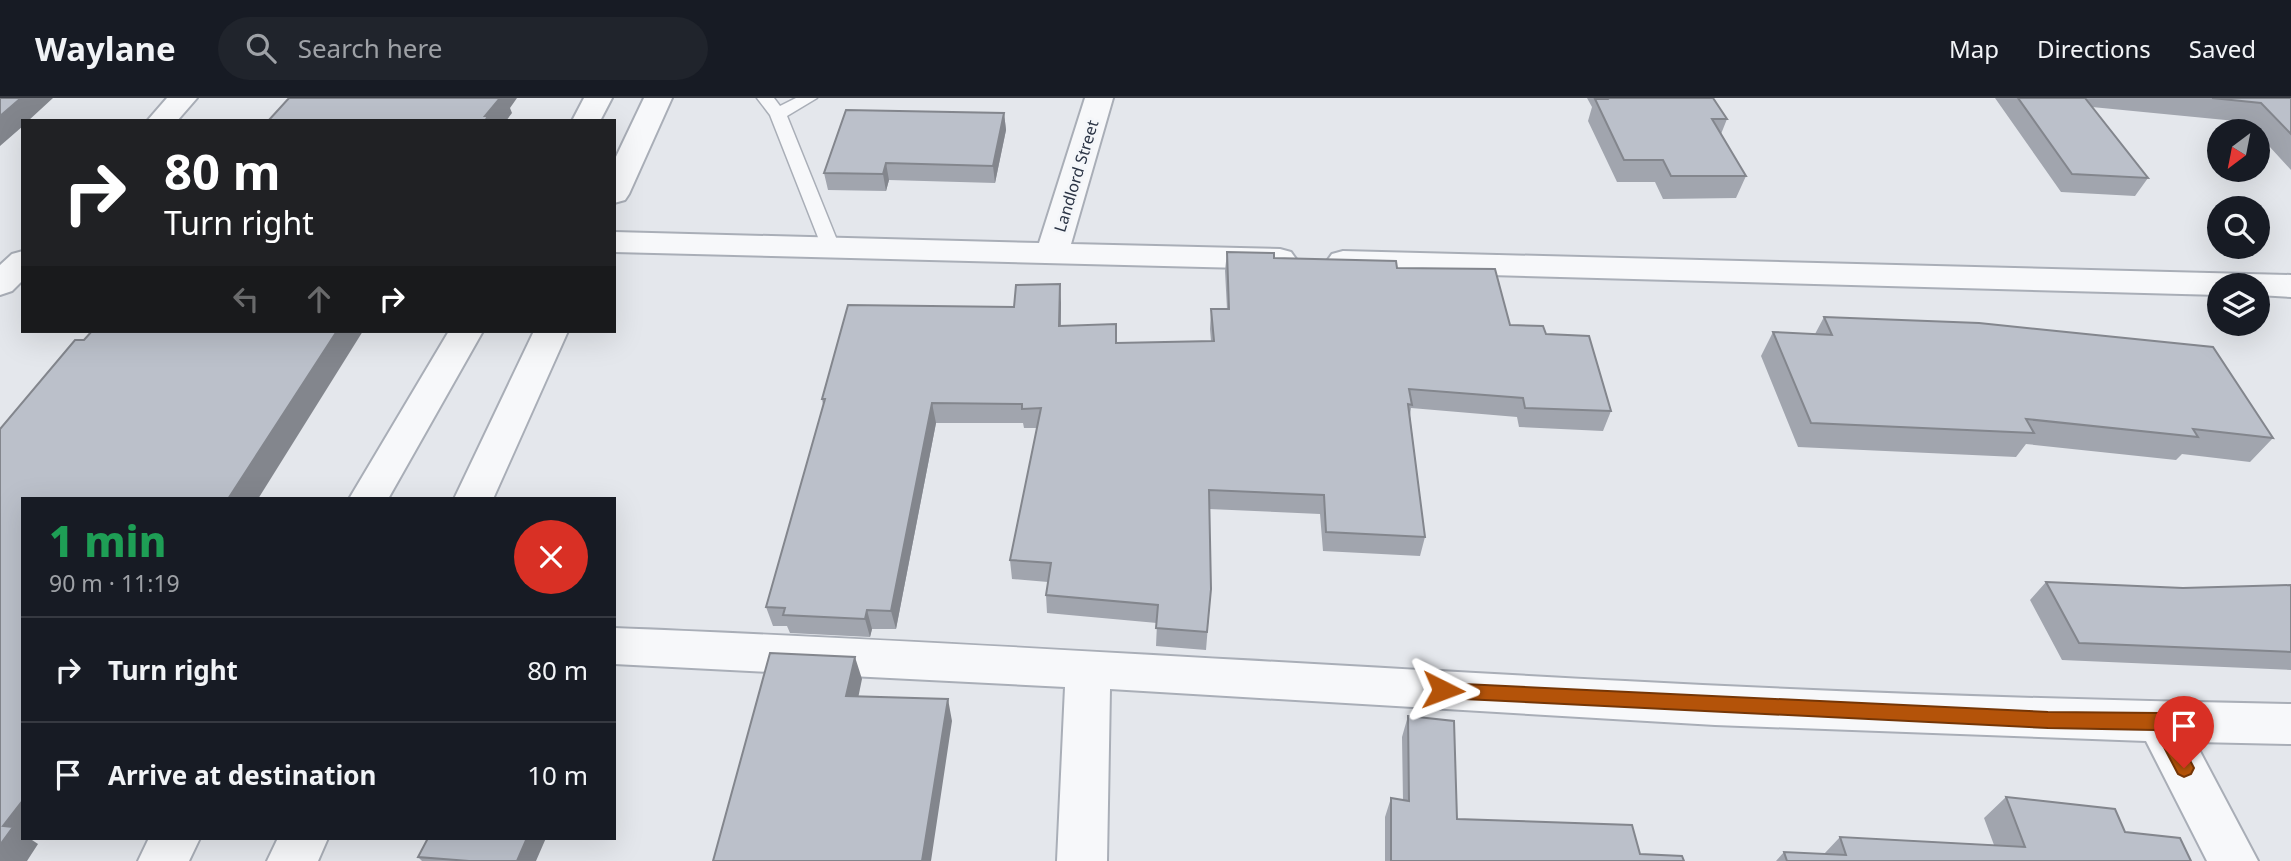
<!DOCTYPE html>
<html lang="en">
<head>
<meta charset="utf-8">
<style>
	body { margin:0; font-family:"Noto Sans",sans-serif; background:#20242c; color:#f1f3f6; height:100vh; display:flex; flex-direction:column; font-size:26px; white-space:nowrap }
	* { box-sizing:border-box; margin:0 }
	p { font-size:23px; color:#9ea1a6 }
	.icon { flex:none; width:38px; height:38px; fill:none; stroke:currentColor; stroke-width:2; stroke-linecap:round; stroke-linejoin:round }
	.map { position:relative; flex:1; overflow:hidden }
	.side { position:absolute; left:21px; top:399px; width:595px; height:343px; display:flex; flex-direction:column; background:#171b24; border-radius:0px; box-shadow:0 7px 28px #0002 }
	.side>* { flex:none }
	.guide { position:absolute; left:21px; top:21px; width:595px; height:214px; border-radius:0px; box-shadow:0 7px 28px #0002; background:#202124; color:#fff; overflow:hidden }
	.needle { width:46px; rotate:212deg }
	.tools { position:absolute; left:2207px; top:21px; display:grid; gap:14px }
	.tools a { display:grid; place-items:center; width:63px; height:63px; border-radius:50%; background:#171b24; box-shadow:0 7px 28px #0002; font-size:35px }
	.pin { position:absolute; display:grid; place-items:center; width:60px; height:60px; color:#fff; margin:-72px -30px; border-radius:50% 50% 50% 0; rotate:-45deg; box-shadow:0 0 7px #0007 }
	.pin .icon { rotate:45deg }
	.me { position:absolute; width:77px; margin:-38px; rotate:93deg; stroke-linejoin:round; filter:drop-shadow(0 0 5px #0008) }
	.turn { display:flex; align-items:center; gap:24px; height:147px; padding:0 28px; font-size:32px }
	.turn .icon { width:91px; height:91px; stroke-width:2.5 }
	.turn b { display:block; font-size:49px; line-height:60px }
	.lanes { display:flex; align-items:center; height:66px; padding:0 28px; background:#0003; justify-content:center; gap:35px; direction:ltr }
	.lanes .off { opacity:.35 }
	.round { display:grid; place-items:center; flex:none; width:74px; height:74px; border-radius:37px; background:#20242c }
	.head { display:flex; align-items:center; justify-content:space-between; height:119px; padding:0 28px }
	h1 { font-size:42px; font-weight:800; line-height:52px; color:#1e9e55 }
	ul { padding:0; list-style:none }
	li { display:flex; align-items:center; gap:21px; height:105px; padding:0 28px; border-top:2px solid #363941 }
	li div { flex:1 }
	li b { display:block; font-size:26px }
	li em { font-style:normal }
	header { display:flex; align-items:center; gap:42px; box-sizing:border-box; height:98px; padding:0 35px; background:#171b24; border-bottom:2px solid #363941 }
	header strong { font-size:33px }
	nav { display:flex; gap:38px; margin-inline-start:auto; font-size:24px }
	.search { width:490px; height:63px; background:#20242c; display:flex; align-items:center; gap:18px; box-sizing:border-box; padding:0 24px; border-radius:38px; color:#9ea1a6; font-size:26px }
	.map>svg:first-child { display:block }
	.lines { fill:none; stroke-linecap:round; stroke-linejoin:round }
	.lane-casing { stroke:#a9aeb7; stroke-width:3 }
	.street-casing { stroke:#a9aeb7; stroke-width:4 }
	.lane { fill:#f7f8fa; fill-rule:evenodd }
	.street { fill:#f7f8fa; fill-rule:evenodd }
	.wall { fill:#a1a5ae }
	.shaded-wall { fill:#83868d }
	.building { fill:#bbc0ca; stroke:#83868d; stroke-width:2 }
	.route { fill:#b45309; stroke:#753606; stroke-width:2 }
	.labels { text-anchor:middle; stroke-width:6; stroke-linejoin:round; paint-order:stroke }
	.far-street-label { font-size:16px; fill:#2b3445; stroke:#f4f6f9 }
</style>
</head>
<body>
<header>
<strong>Waylane</strong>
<div class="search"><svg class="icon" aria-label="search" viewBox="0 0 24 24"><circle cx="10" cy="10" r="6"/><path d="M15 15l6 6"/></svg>Search here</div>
<nav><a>Map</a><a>Directions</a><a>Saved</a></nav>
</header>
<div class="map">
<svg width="2291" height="763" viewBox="0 0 2291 763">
	<rect width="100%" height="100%" fill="#e4e7ec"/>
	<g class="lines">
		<defs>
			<path id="lane" d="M 757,0 L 774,0 L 780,8 L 796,0 L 817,0 L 787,18 L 841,152 L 839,156 L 832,158 L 823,152 L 770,17 Z"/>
			<path id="street" d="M 167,0 L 197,0 L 177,23 L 147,23 Z
				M 584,0 L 612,0 L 600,23 L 572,23 Z
				M 644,0 L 672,0 L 629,96 L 625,102 L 614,105 L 614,63 Z
				M 1085,0 L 1113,0 L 1071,146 L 1280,151 L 1291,154 L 1296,161 L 1291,168 L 1280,171 L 614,154 L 614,134 L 1039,145 Z
				M 23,153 L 23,182 L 12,193 L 0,197 L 0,167 L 12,156 Z
				M 1343,153 L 2291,177 L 2291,199 L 2258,197 L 2258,187 L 2219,187 L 2219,197 L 1343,173 L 1332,170 L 1327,163 L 1332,156 Z
				M 449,233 L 483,233 L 388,401 L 349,401 Z
				M 534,233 L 568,233 L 493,401 L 454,401 Z
				M 614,530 C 952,543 1287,566 1625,583 C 1847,595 2069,602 2291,606 L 2291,646 L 2195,644 L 2258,763 L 2207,763 L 2146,643 L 1715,627 L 1110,591 L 1107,763 L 1057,763 L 1065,589 L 614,566 Z
				M 149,740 L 200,740 L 189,763 L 138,763 Z
				M 278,740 L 328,740 L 318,763 L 267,763 Z"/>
		</defs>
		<use href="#lane" class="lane-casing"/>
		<use href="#street" class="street-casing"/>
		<use href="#lane" class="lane"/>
		<use href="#street" class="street"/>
	</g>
	<path class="wall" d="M 1587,0 L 1713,0 L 1727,21 L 1721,36 L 1746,78 L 1736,100 L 1663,101 L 1655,84 L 1617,84 L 1588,23 L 1592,9 Z
		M 1995,0 L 2291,0 L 2291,72 L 2258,36 L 2258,33 L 2255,33 L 2246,24 L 2092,9 L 2148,80 L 2135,98 L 2061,94 Z
		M 1004,15 L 1006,32 L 995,85 L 889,82 L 886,93 L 828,92 L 824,75 Z
		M 1227,154 L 1274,160 L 1397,170 L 1510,227 L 1546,236 L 1611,313 L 1603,333 L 1519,329 L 1517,319 L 1411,310 L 1410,318 L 1425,439 L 1420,458 L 1323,453 L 1320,416 L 1209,411 L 1211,491 L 1206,552 L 1156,548 L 1157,525 L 1047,515 L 1046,497 L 1048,484 L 1012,481 L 1010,462 L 1037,330 L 1024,330 L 1023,325 L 936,325 L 896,531 L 872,531 L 870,539 L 790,535 L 787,528 L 773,528 L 766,509 L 823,307 L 822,301 L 1061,205 L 1061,228 L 1116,245 L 1211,243 L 1210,231 L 1211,211 L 1227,211 L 1225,173 Z
		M 1824,219 L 2273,340 L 2250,364 L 2182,356 L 2176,362 L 2026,346 L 2016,359 L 1798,349 L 1761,258 L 1773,234 L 1815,236 Z
		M 2046,484 L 2183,490 L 2291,487 L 2291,572 L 2062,562 L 2030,502 Z
		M 1408,618 L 1457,721 L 1640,756 L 1684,763 L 1385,763 L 1385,719 L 1391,700 L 1403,702 L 1402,639 Z
		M 2006,699 L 2125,734 L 2191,763 L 1776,763 L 1784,754 L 1824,756 L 1840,739 L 1994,747 L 1984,720 Z
		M 418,759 L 536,763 L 422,763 Z"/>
	<path class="shaded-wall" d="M 21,0 L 53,0 L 28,23 L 23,23 L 23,28 L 0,48 L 0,18 Z
		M 500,0 L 517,0 L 510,10 L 512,15 L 506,23 L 485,23 L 485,18 Z
		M 1004,15 L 1006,32 L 995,85 L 993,68 Z
		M 886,65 L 889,82 L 886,93 L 883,76 Z
		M 1060,186 L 1061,205 L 1060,247 L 1059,228 Z
		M 337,233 L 363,233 L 258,401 L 228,401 Z
		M 932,305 L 936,325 L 896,531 L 891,513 Z
		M 867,512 L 872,531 L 870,539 L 865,521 Z
		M 855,559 L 862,581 L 854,620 L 846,598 Z
		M 948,601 L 952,623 L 931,763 L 922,763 Z
		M 23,702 L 23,740 L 33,740 L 32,742 L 38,746 L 27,763 L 0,763 L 0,747 L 3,728 Z
		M 527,740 L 546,740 L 536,763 L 517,763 Z"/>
	<path class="building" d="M 0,0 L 21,0 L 0,18 Z
		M 289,0 L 500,0 L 485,18 L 488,18 L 485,23 L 268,23 Z
		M 1606,0 L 1713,0 L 1727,21 L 1712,21 L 1746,78 L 1671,78 L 1663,62 L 1624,62 L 1595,1 L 1607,1 Z
		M 2018,0 L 2085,0 L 2148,80 L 2072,76 Z
		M 2212,0 L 2291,0 L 2291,36 L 2261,5 Z
		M 846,12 L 1004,15 L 993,68 L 886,65 L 883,76 L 824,75 Z
		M 1227,154 L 1274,155 L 1274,160 L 1396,163 L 1397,170 L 1495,171 L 1510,227 L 1543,228 L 1546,236 L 1589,238 L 1611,313 L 1525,310 L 1523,300 L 1409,291 L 1412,307 L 1408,306 L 1425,439 L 1326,434 L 1324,397 L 1209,392 L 1211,491 L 1207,534 L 1156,530 L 1158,507 L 1046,497 L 1051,465 L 1010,462 L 1041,310 L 1022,311 L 1022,306 L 932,305 L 891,513 L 867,512 L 865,521 L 783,517 L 785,510 L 766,509 L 825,301 L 822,301 L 848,207 L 1014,209 L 1016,187 L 1060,186 L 1059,228 L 1116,226 L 1116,245 L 1214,243 L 1211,211 L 1229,211 Z
		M 1824,219 L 1979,225 L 2213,249 L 2273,340 L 2193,331 L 2198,339 L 2026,321 L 2034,335 L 1811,325 L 1773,234 L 1832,237 Z
		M 92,233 L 337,233 L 228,401 L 23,401 L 23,702 L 3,728 L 13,729 L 0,747 L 0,331 L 75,242 L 84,242 Z
		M 2046,484 L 2183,490 L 2291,487 L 2291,554 L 2079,545 Z
		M 770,555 L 855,559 L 846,598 L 948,601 L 922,763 L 713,763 Z
		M 1408,618 L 1454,623 L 1457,721 L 1632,727 L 1640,756 L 1682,758 L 1684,763 L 1391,763 L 1391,700 L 1409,703 Z
		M 2006,699 L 2115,711 L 2125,734 L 2180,740 L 2191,763 L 1787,763 L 1784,754 L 1846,757 L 1840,739 L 2025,749 Z
		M 428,740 L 527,740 L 517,763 L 469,763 L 418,759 Z"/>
	<path class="route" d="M 1443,585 L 2048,614 L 2160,615 L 2167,618 L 2194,670 L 2191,676 L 2184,679 L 2178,676 L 2155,632 L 2048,630 L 1443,600 L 1437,598 L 1434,592 L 1437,587 Z"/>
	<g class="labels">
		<g class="far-street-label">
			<text transform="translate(1076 78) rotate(-73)" y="6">Landlord Street</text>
		</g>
	</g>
</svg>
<div class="tools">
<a><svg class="needle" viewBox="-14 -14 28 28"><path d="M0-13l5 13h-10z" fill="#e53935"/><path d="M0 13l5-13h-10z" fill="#9ea1a6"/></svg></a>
<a><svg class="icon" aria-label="search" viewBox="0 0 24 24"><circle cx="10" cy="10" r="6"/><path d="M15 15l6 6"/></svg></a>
<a><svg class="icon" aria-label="layers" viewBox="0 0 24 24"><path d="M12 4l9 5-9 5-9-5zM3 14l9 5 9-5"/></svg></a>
</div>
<div class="pin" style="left:2184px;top:670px;background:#d93025"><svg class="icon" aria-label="arrive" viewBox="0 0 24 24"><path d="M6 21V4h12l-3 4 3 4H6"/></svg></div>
<svg class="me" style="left:1443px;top:592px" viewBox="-20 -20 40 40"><path d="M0-17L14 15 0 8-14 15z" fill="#b45309" stroke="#fff" stroke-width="4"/></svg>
<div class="guide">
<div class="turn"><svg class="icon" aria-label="right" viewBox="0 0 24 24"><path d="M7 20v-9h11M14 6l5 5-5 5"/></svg><div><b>80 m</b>Turn right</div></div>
<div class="lanes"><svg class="icon off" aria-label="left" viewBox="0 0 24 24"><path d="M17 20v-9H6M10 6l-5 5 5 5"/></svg><svg class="icon off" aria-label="ahead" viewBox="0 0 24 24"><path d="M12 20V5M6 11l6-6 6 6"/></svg><svg class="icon" aria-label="right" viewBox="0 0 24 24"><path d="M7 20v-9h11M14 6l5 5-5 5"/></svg></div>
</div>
<section class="side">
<div class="head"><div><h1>1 min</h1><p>90 m · 11:19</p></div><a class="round" style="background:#d93025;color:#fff"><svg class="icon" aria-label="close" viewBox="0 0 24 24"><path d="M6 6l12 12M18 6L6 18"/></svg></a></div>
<ul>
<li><svg class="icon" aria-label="right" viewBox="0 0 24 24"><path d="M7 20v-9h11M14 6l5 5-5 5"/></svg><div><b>Turn right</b></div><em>80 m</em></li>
<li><svg class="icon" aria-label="arrive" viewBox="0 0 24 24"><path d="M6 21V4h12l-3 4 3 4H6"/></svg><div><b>Arrive at destination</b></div><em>10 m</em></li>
</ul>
</section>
</div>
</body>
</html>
